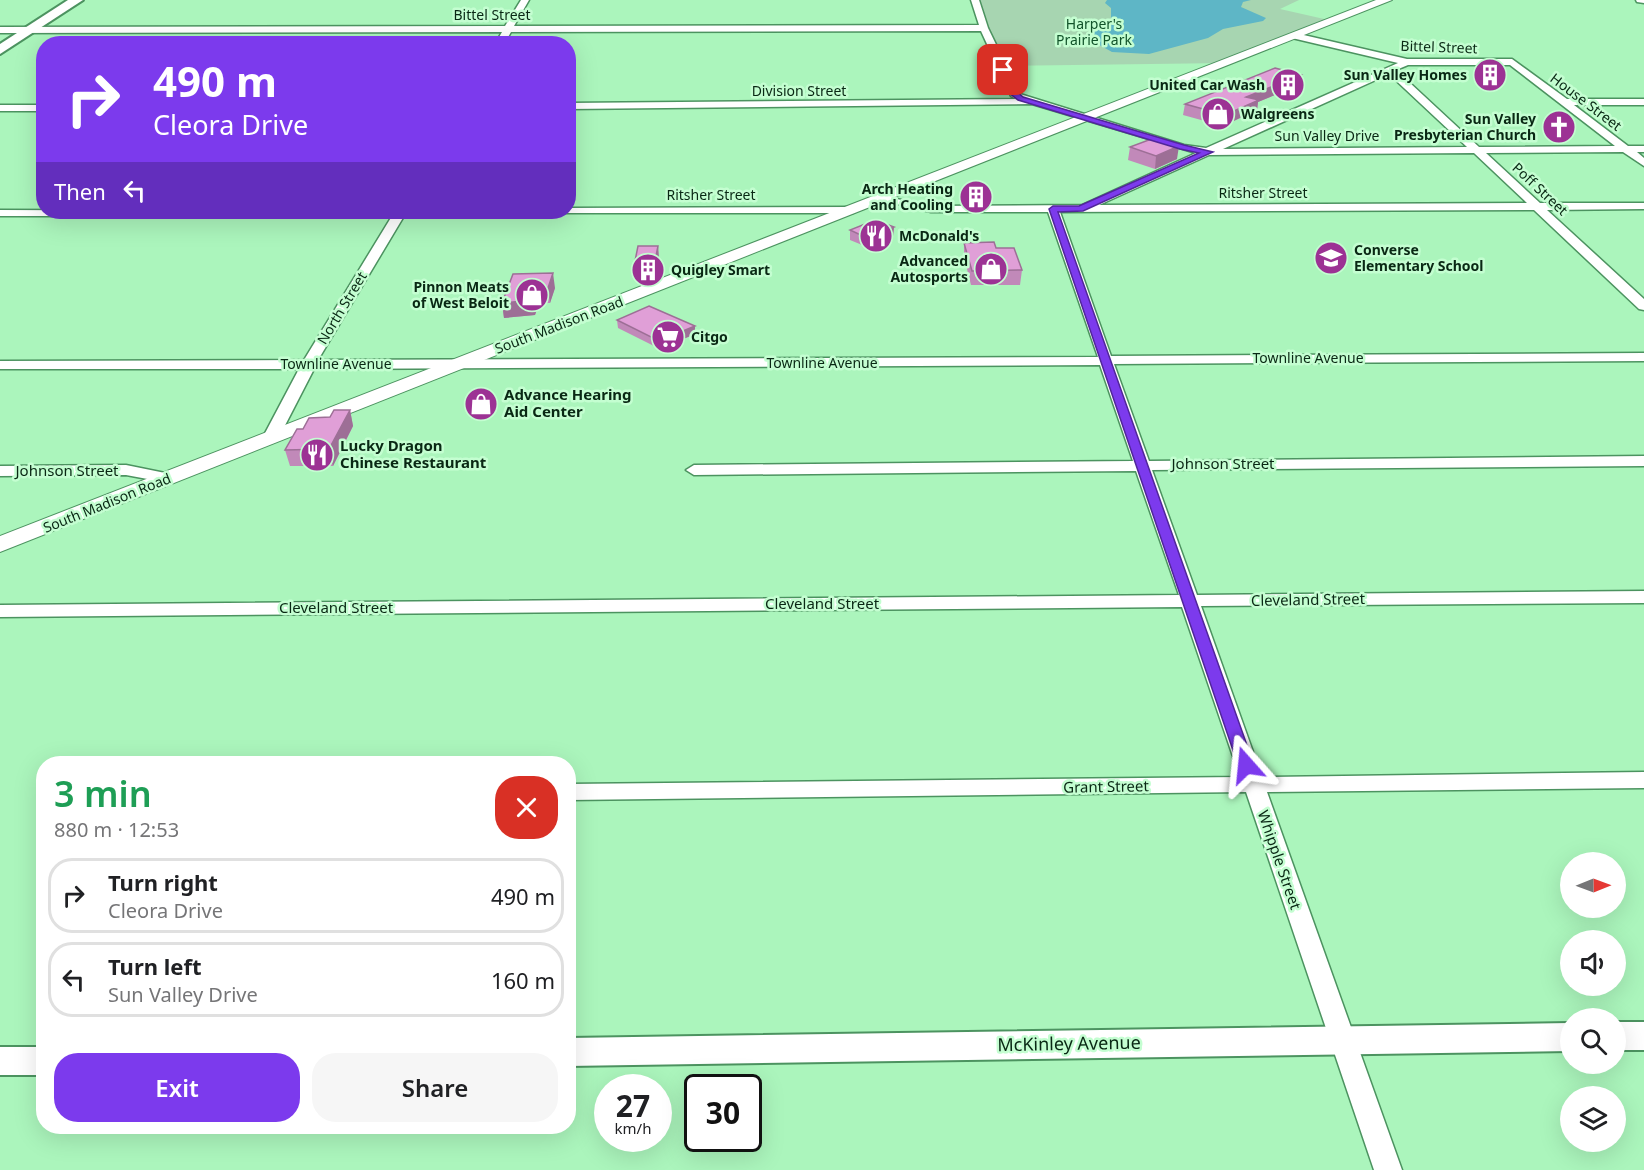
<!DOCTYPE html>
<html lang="en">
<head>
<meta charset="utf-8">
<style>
	body { margin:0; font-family:"Noto Sans",sans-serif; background:#f6f6f6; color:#202124; height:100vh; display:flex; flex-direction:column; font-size:22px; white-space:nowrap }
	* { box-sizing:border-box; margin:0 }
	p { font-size:20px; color:#757577 }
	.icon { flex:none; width:33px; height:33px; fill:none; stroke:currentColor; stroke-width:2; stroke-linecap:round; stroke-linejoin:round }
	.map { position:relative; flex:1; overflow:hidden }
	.side { position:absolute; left:36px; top:756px; width:540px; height:378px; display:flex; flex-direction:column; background:#fff; border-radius:24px; box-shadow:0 6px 24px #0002 }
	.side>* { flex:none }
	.top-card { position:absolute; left:36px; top:36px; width:540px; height:183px; border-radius:24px; box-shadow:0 6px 24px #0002; background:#7c3aed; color:#fff; overflow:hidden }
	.needle { width:39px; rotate:89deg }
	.controls { position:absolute; left:1560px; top:852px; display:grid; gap:12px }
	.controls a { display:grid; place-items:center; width:66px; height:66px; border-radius:50%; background:#fff; box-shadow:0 6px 24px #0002; font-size:30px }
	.speed { position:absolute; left:594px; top:1074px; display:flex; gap:12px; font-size:30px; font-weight:700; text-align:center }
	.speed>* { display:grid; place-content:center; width:78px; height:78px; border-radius:50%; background:#fff; box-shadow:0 6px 24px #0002; line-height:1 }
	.speed small { font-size:15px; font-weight:400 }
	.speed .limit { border:3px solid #111; border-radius:9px; background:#fff; color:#111 }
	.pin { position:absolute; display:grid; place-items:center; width:51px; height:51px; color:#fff; margin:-26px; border-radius:12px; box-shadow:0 3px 9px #0006 }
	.me { position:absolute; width:66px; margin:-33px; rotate:342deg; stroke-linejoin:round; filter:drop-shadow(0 0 4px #0008) }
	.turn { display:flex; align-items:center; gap:21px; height:126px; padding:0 18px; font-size:27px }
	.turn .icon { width:78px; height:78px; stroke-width:2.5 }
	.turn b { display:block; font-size:42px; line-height:51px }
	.then { display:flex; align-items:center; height:57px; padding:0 18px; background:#0003; gap:12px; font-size:22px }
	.round { display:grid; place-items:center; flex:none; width:63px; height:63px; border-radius:24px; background:#f6f6f6 }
	.summary { display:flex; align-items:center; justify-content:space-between; height:102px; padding:0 18px }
	h1 { font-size:36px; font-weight:600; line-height:45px; color:#1e9e55 }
	.primary-button { display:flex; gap:12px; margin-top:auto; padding:12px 18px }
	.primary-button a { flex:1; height:69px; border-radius:24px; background:#7c3aed; color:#fff; font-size:24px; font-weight:600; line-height:69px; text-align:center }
	.primary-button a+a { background:#f6f6f6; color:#202124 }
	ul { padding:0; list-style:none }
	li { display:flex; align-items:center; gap:18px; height:75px; margin:0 12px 9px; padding:0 6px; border:3px solid #e0e0e0; border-radius:24px }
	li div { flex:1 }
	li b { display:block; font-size:22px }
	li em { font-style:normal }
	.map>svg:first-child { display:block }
	.green { fill:#a7d5b1 }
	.water { fill:#5eb6c6 }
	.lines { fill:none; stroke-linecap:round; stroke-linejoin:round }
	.minor-casing { stroke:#4c9360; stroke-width:3 }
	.tertiary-casing { stroke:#4c9360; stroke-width:4 }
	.secondary-casing { stroke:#4c9360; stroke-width:2 }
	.primary-casing { stroke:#4c9360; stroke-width:4 }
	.minor { fill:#fff; fill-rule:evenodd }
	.tertiary { fill:#fff; fill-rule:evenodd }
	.secondary { fill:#fff; fill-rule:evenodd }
	.primary { fill:#fff; fill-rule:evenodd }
	.wall { fill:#c189b9 }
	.shaded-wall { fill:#9d6f96 }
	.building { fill:#e09fd7; stroke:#9d6f96; stroke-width:1.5 }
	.route { fill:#7c3aed; stroke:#51269a; stroke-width:1.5 }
	.labels { text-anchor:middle; stroke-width:5; stroke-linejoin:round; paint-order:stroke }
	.far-street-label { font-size:14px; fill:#092814; stroke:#c4fed1 }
	.far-park-label { font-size:14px; fill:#11532a; stroke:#c4fed1 }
	.far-poi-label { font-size:14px; font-weight:bold; fill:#092814; stroke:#c4fed1; text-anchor:end }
	.poi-label { font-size:15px; font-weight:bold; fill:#092814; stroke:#c4fed1; text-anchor:start }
	.street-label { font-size:15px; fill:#092814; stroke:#c4fed1 }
	.near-street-label { font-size:18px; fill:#092814; stroke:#c4fed1 }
</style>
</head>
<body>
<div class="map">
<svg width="1644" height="1170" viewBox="0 0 1644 1170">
	<rect width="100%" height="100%" fill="#abf5bc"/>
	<path class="green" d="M 975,0 L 1299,0 L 1280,9 L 1333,21 L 1227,63 L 1001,66 Z"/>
	<path class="water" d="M 1107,0 L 1251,0 L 1243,2 L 1241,7 L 1266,18 L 1263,21 L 1223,29 L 1208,38 L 1149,54 L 1112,52 L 1087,38 L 1090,31 L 1111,19 L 1111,8 L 1105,3 Z"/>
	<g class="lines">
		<defs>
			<path id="minor" d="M 521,0 L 529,0 L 514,26 L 979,25 L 971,0 L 979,0 L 988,28 L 1020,94 L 1184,145 L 1206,148 L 1398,63 L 1292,38 L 1295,33 L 1407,59 L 1512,59 L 1567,99 L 1644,99 L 1644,105 L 1574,105 L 1628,146 L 1644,146 L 1644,152 L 1637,152 L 1644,158 L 1644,166 L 1623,152 L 1486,153 L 1540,203 L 1644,203 L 1644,209 L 1547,210 L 1644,299 L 1644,310 L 1639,309 L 1534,210 L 1060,212 L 1111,356 L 1644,353 L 1644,361 L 1114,364 L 1149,461 L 1644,456 L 1644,466 L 1152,470 L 1197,595 L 1644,591 L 1644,603 L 1201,606 L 1262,777 L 1644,772 L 1644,788 L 1267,792 L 1402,1170 L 1374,1170 L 1246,792 L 568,800 L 568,784 L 1240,777 L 1182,607 L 0,617 L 0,605 L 1179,595 L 1136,471 L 694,475 L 686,470 L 694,465 L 1133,461 L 1100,365 L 314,369 L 279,437 L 271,442 L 263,437 L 299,369 L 0,369 L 0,361 L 304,360 L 392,216 L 0,216 L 0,210 L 483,212 L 478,215 L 404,216 L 318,360 L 1098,357 L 1048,212 L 931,212 L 876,199 L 882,196 L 931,206 L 1082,205 L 1196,153 L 1032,104 L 568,109 L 568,103 L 1016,99 L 1011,96 L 981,31 L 511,32 L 504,44 L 495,44 L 502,32 L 0,33 L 0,27 L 505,26 ZM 1408,65 L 1510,65 L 1615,146 L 1479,147 L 1396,70 ZM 1389,74 L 1467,147 L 1223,149 ZM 1474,153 L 1527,203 L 1099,205 L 1209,155 Z
				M 1636,0 L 1644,0 L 1644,3 L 1637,2 Z
				M 0,105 L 44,105 L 44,111 L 0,111 Z
				M 568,208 L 853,207 L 859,210 L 853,213 L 564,213 L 563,212 L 568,212 Z
				M 126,465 L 175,475 L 177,478 L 169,483 L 126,475 L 0,476 L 0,466 Z"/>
			<path id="tertiary" d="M 1616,1022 L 1644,1022 L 1644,1050 L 1616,1050 Z
				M 1570,1023 L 1570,1051 L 568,1066 L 568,1038 Z
				M 0,1047 L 44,1047 L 44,1075 L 0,1075 Z"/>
			<path id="secondary" d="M 1376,0 L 1392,0 L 0,552 L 0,536 Z"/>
			<path id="primary" d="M 68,0 L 83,0 L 0,54 L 0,44 Z"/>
		</defs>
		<use href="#minor" class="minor-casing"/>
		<use href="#tertiary" class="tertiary-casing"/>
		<use href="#secondary" class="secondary-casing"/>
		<use href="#primary" class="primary-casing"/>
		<use href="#minor" class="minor"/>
		<use href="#tertiary" class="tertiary"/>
		<use href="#secondary" class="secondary"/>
		<use href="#primary" class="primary"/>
	</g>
	<path class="wall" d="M 1299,85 L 1258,102 L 1257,110 L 1223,126 L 1183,115 L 1185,104 Z
		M 1130,147 L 1177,159 L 1155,169 L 1128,160 Z
		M 894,227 L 893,236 L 867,247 L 850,240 L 850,230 Z
		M 964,243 L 996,248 L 1022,270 L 1020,285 L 971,285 L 964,257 Z
		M 658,246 L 659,260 L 657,275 L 637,275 L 635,261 Z
		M 513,274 L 555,288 L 550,303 L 539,303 L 535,315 L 504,318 L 502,303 Z
		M 617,320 L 695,326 L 695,334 L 660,349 L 618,328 Z
		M 350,410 L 353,426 L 333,466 L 290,466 L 285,450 L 303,429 Z"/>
	<path class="shaded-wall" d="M 1301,75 L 1299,85 L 1258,102 L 1257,110 L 1223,126 L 1225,115 L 1246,97 Z
		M 1179,146 L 1177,159 L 1155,169 L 1156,156 Z
		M 894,227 L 893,236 L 867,247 L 867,238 Z
		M 658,246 L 659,260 L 657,275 L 655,261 Z
		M 553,273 L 555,288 L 550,303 L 548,288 Z
		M 537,289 L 539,303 L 535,315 L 504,318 L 502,303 Z
		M 695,326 L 695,334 L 660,349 L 659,341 Z
		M 350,410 L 353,426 L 333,466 L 329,449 Z"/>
	<path class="building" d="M 1275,68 L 1301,75 L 1246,97 L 1259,100 L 1225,115 L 1185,104 Z
		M 1154,138 L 1179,146 L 1156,156 L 1130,147 Z
		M 875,220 L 894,227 L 867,238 L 850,230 Z
		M 994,242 L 996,248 L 1014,248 L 1022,270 L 972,271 L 964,243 Z
		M 638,246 L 658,246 L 655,261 L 635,261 Z
		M 553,273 L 548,288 L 537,289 L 533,300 L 502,303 L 513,274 Z
		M 649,306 L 695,326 L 659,341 L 617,320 Z
		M 334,410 L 350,410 L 329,449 L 285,450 L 297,429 L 303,429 L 309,418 L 330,417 Z"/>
	<path class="route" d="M 1003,68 C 1013,75 1012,89 1023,97 L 1184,145 L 1213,152 L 1083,211 L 1058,212 L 1254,765 L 1252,769 L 1246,771 L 1238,765 L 1049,209 L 1053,206 L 1079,206 L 1199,153 L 1180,149 L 1018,100 L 1009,93 L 1000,70 Z"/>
	<defs>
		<symbol id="building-disc" viewBox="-11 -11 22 22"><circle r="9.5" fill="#9c3294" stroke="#c4fed1"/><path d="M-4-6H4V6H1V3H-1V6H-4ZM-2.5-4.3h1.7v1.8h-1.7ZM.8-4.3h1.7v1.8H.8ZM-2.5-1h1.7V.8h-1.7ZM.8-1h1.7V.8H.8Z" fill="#fff"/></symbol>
		<symbol id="shop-disc" viewBox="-11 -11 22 22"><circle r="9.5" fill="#9c3294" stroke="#c4fed1"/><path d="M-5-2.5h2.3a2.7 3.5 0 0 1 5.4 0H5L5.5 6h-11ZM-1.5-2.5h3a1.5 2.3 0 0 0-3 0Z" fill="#fff"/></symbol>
		<symbol id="church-disc" viewBox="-11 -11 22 22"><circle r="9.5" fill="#9c3294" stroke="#c4fed1"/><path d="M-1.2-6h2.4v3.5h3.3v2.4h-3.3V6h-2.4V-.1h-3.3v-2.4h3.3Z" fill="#fff"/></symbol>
		<symbol id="restaurant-disc" viewBox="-11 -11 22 22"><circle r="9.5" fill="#9c3294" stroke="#c4fed1"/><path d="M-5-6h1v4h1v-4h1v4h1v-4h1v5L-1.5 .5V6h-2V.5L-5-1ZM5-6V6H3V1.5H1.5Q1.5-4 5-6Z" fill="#fff"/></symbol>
		<symbol id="school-disc" viewBox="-11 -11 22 22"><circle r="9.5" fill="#9c3294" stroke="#c4fed1"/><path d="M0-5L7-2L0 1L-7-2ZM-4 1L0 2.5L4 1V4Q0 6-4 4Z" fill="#fff"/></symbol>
		<symbol id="supermarket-disc" viewBox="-11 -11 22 22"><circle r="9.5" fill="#9c3294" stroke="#c4fed1"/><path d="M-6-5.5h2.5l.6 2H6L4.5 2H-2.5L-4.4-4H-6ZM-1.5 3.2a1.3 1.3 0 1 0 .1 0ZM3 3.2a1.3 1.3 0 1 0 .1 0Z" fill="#fff"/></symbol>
	</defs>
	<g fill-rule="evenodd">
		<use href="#building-disc" x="1471" y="56" width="38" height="38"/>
		<use href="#building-disc" x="1269" y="66" width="38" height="38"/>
		<use href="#shop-disc" x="1199" y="95" width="38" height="38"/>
		<use href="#church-disc" x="1540" y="108" width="38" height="38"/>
		<use href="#building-disc" x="957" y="178" width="38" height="38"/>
		<use href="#restaurant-disc" x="857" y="217" width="38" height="38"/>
		<use href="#school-disc" x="1312" y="239" width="38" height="38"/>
		<use href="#shop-disc" x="972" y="250" width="38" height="38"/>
		<use href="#building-disc" x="629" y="251" width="38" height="38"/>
		<use href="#shop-disc" x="513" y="276" width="38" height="38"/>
		<use href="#supermarket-disc" x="649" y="318" width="38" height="38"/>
		<use href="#shop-disc" x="462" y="385" width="38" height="38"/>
		<use href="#restaurant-disc" x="298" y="436" width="38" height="38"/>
	</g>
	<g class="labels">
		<g class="far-street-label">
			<text x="492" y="20">Bittel Street</text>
			<text transform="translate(1439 47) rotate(2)" y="5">Bittel Street</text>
			<text x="799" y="96">Division Street</text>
			<text transform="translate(1586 102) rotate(37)" y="5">House Street</text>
			<text x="1327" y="141">Sun Valley Drive</text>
			<text transform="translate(1540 189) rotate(43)" y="5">Poff Street</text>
			<text x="1263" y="198">Ritsher Street</text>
			<text x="711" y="200">Ritsher Street</text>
			<text transform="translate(342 308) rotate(-59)" y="5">North Street</text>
			<text transform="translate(559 325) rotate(-21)" y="5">South Madison Road</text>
			<text x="1308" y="363">Townline Avenue</text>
			<text x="822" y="368">Townline Avenue</text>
			<text x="336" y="369">Townline Avenue</text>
			<text transform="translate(107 503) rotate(-22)" y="5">South Madison Road</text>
		</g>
		<g class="far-park-label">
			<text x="1094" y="29">Harper's<tspan x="1094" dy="16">Prairie Park</tspan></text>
		</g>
		<g class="far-poi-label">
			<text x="1467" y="80">Sun Valley Homes</text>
			<text x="1265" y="90">United Car Wash</text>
			<text x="1241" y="119" text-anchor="start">Walgreens</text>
			<text x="1536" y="124">Sun Valley<tspan x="1536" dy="16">Presbyterian Church</tspan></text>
			<text x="953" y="194">Arch Heating<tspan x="953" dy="16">and Cooling</tspan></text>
			<text x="899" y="241" text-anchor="start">McDonald's</text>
			<text x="1354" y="255" text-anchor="start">Converse<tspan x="1354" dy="16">Elementary School</tspan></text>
			<text x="968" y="266">Advanced<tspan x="968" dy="16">Autosports</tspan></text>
			<text x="671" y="275" text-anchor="start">Quigley Smart</text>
			<text x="509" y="292">Pinnon Meats<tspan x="509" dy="16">of West Beloit</tspan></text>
			<text x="691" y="342" text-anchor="start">Citgo</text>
		</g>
		<g class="poi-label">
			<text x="504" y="400">Advance Hearing<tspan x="504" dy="17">Aid Center</tspan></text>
			<text x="340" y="451">Lucky Dragon<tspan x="340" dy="17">Chinese Restaurant</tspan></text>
		</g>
		<g class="street-label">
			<text x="1223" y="469">Johnson Street</text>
			<text x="67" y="476">Johnson Street</text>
			<text transform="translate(1308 600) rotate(-1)" y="5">Cleveland Street</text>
			<text x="822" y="609">Cleveland Street</text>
			<text x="336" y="613">Cleveland Street</text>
			<text transform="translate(1106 787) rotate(-1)" y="5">Grant Street</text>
			<text transform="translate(1279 860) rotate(71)" y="5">Whipple Street</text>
		</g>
		<g class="near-street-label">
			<text transform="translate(1069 1044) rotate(-1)" y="6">McKinley Avenue</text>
		</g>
	</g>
</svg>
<div class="controls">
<a><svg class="needle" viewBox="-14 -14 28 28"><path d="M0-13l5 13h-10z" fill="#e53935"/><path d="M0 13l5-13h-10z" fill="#757577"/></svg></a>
<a><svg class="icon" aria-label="sound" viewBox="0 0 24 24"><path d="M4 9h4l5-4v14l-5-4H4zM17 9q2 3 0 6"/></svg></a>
<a><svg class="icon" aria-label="search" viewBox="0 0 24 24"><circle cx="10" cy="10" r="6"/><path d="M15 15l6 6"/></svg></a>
<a><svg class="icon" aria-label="layers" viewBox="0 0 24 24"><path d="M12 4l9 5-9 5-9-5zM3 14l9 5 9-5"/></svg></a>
</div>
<div class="speed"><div>27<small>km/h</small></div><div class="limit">30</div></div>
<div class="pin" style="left:1003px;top:70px;background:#d93025"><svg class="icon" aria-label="arrive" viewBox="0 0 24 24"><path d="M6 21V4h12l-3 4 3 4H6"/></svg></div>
<svg class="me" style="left:1246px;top:765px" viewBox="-20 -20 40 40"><path d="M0-17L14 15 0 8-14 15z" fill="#7c3aed" stroke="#fff" stroke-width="4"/></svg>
<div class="top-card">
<div class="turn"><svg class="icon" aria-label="right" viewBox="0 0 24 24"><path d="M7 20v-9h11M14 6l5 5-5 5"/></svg><div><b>490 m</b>Cleora Drive</div></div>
<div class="then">Then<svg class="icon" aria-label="left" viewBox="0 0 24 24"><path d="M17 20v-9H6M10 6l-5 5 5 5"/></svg></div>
</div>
<section class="side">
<div class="summary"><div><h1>3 min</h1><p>880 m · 12:53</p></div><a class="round" style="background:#d93025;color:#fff"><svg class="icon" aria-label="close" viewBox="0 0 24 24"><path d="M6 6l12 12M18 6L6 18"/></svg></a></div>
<ul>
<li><svg class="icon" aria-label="right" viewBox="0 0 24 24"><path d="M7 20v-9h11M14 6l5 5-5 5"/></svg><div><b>Turn right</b><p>Cleora Drive</p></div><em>490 m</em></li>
<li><svg class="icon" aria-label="left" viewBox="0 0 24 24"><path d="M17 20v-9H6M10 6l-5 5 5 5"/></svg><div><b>Turn left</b><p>Sun Valley Drive</p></div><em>160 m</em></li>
</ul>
<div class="primary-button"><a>Exit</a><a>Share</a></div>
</section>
</div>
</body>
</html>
